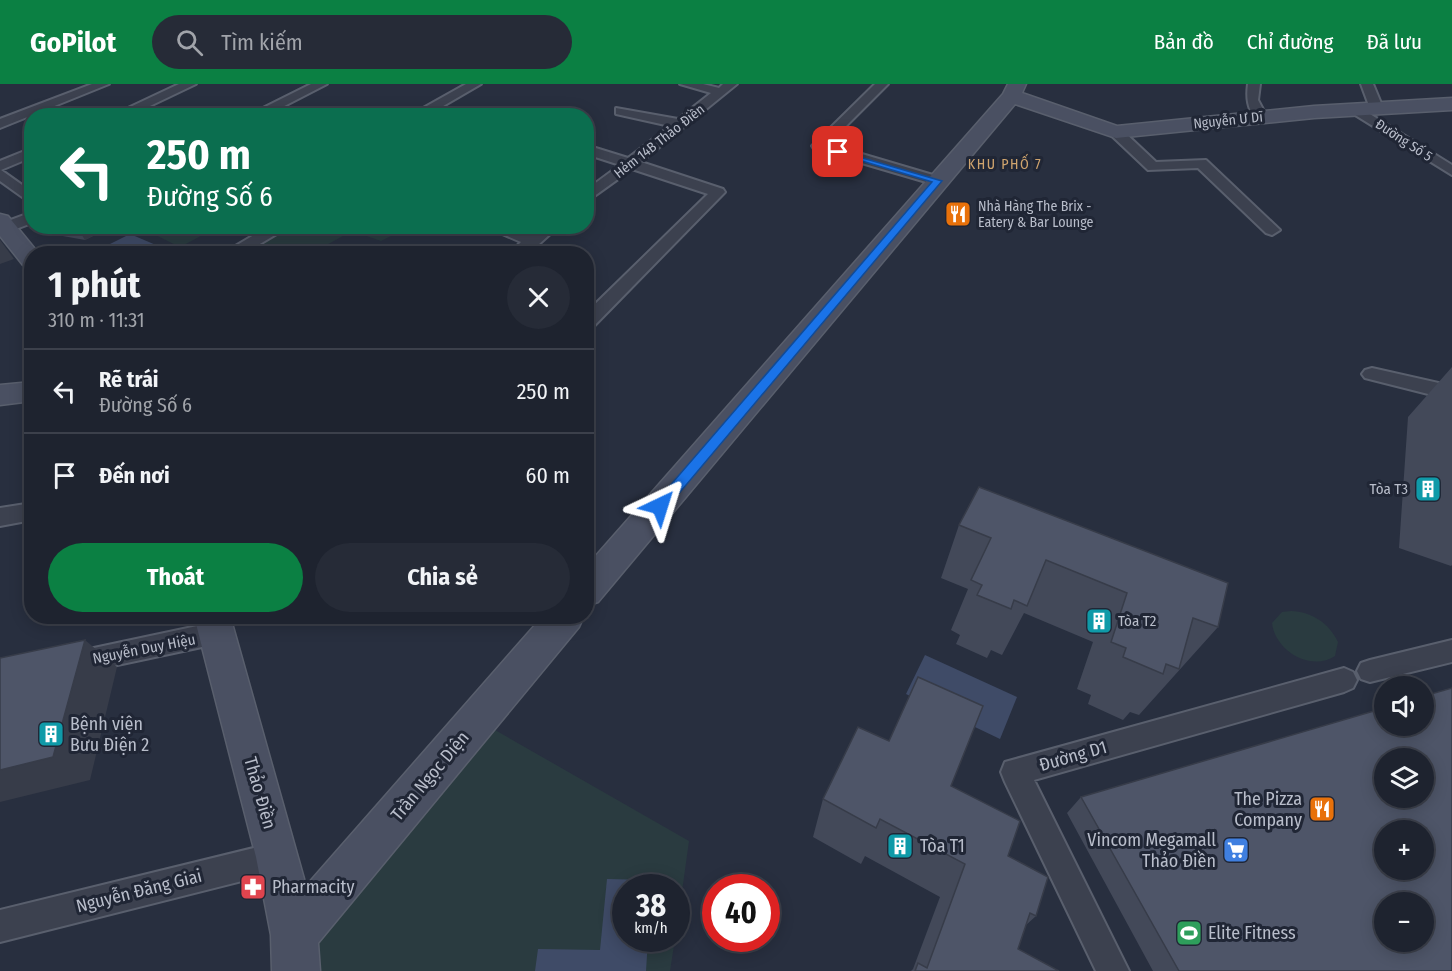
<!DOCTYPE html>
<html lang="vi">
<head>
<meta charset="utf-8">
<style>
	body { margin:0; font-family:"Fira Sans Condensed",sans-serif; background:#262b37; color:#f1f3f6; height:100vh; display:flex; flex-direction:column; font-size:22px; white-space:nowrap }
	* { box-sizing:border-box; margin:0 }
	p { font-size:20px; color:#a1a4aa }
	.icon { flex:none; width:33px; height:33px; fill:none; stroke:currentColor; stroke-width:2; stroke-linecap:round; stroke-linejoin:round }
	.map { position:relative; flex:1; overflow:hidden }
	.panel { position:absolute; left:24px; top:162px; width:570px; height:378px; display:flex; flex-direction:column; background:#1e232f; border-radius:24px; box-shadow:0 3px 15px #0003,0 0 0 2px #3c404b }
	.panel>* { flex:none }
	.banner { position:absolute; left:24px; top:24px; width:570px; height:126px; border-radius:24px; box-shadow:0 3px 15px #0003,0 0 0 2px #3c404b; background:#0b6e4f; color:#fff; overflow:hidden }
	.buttons { position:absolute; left:1374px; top:592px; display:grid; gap:12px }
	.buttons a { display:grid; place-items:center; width:60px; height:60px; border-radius:50%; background:#1e232f; box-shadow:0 3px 15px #0003,0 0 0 2px #3c404b; font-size:30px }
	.speed { position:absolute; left:612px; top:790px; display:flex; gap:12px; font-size:30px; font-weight:700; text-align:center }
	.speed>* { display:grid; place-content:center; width:78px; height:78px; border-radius:50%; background:#1e232f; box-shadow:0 3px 15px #0003,0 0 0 2px #3c404b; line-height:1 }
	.speed small { font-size:15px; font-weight:400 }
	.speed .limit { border:9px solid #d22; background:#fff; color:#111 }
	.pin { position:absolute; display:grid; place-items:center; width:51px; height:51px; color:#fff; margin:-26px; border-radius:12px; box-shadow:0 3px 9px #0006 }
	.me { position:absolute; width:66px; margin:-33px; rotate:41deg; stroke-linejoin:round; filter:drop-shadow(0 0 4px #0008) }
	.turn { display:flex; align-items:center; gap:21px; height:126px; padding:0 24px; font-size:27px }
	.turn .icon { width:78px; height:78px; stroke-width:2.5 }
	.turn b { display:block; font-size:42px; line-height:51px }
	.round { display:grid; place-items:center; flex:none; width:63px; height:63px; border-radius:32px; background:#262b37 }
	.headline { display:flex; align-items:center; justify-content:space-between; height:102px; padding:0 24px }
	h1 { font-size:36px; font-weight:700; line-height:45px }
	.primary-button { display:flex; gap:12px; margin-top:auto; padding:12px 24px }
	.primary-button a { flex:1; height:69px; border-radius:36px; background:#0b8043; color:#fff; font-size:24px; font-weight:700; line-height:69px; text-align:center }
	.primary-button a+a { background:#262b37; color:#f1f3f6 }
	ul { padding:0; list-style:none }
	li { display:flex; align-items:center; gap:18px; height:84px; padding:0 24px; border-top:2px solid #3c404b }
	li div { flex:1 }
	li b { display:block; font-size:22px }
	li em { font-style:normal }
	header { display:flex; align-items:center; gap:36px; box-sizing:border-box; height:84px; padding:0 30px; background:#0b8043; color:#fff }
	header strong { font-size:28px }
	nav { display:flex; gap:33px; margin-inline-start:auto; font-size:21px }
	.search { width:420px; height:54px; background:#262b37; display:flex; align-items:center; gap:15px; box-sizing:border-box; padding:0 21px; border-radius:33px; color:#a1a4aa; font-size:22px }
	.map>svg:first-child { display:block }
	.green { fill:#2a3b40 }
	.water { fill:#3f4b67 }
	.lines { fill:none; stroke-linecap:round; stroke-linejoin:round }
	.street-casing { stroke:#595f6d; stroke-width:4 }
	.secondary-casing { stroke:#595f6d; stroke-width:3 }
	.street { fill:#3c414f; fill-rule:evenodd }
	.secondary { fill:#4a5062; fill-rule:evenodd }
	.wall { fill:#434959 }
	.shaded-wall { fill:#373c49 }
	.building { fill:#4e5568; stroke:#373c49; stroke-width:1.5; fill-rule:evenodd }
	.route { fill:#1a73e8; stroke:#114b97; stroke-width:1.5 }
	.labels { text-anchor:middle; stroke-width:6; stroke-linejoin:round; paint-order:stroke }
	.far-street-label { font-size:14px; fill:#b8bdca; stroke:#202635 }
	.far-neighbourhood-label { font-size:14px; letter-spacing:1.5px; fill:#cfa46e; stroke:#202635 }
	.far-poi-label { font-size:14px; fill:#b8bdca; stroke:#202635; text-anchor:start }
	.poi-label { font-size:15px; fill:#b8bdca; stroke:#202635; text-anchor:end }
	.street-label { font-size:15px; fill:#b8bdca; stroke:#202635 }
	.near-poi-label { font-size:18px; fill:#b8bdca; stroke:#202635; text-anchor:start }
	.near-street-label { font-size:18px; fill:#b8bdca; stroke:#202635 }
</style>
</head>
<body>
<header>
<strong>GoPilot</strong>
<div class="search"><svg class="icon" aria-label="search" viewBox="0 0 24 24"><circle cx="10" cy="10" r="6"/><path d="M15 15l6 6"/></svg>Tìm kiếm</div>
<nav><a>Bản đồ</a><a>Chỉ đường</a><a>Đã lưu</a></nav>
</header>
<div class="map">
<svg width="1452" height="887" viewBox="0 0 1452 887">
	<rect width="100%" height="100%" fill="#282f3f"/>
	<path class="green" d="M 214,143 L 216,144 L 180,163 L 139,143 Z
		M 284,143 L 409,143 L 381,157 L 352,147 L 312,169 L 233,170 Z
		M 1291,527 C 1312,528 1329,539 1338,558 L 1335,572 C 1311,588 1275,567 1272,539 L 1282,528 Z
		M 495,646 L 689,757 L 677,844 L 676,804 L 626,804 L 626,855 L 675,855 L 670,887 L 318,887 L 317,857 Z"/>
	<path class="water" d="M 130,150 L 163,164 C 146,174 120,172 102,164 Z
		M 925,571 L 1017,613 L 1000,655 L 906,610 Z
		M 607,795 L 651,796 L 651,804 L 626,804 L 626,855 L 648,855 L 646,887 L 535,887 L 538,865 L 600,866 Z"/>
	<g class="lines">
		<defs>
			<path id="street" d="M 92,0 L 109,0 L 0,44 L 0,35 Z
				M 179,0 L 196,0 L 129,32 L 111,32 Z
				M 311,0 L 327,0 L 265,32 L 247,32 Z
				M 466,0 L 481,0 L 426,32 L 409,32 Z
				M 680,0 L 703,0 L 719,4 L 723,0 L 737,0 L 641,78 L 723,105 L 725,108 L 592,244 L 586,245 L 586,229 L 708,110 L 632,85 L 586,118 L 586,106 L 620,81 L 586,70 L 586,61 L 628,74 L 670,42 L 616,30 L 616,24 L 678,35 L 711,9 Z
				M 875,0 L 888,0 L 828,60 L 943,94 L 945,97 L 943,100 L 933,100 L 814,65 L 812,62 Z
				M 1248,0 L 1260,0 L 1258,16 L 1267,33 L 1265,36 L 1255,36 C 1248,23 1246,15 1248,0 Z
				M 1361,0 L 1373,0 L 1383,24 L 1381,27 L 1371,27 Z
				M 1357,22 L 1452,81 L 1452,91 L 1352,29 L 1352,23 Z
				M 1116,44 L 1121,45 L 1156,78 L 1206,76 L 1280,146 L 1272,151 L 1266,149 L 1198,84 L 1148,86 L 1111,51 L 1111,45 Z
				M 32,64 L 32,73 L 1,86 L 32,108 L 32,120 L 0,97 L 0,77 Z
				M 32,128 L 32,139 L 0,151 L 0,140 Z
				M 269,142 L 290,142 L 243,170 L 222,170 Z
				M 484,142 L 508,142 L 531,151 L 541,142 L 559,142 L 528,170 L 509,170 L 521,158 Z
				M 1372,284 L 1452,302 L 1452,316 L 1365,294 L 1362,290 L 1365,286 Z
				M 32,419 L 32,436 L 0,442 L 0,424 Z
				M 216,538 L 225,541 L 228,549 L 225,557 L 216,560 L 75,590 L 66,587 L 62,579 L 66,571 L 75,568 Z
				M 1452,556 L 1452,578 L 1370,598 L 1361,595 L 1357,587 L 1361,579 L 1370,576 Z
				M 1344,584 L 1353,588 L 1357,596 L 1353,604 L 1344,608 L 1034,696 L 1129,887 L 1096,887 L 1005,698 L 1001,688 L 1005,678 Z
				M 278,758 L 289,762 L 293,773 L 289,784 L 278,788 L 0,858 L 0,826 Z"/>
			<path id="secondary" d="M 1008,0 L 1026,0 L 1022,9 L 1117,42 L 1314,22 L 1452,14 L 1452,26 L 1314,34 L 1116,54 L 1015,20 L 598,518 L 586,522 L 586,483 L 1003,10 Z
				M 0,130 L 8,132 L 39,170 L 32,170 L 32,183 L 23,181 L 0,152 Z
				M 32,298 L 32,317 L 0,321 L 0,301 Z
				M 194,532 L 230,532 L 306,802 L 543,532 L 584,532 L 579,543 L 318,859 L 320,887 L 272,887 L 271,851 L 256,773 Z"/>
		</defs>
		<use href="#street" class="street-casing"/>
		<use href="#secondary" class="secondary-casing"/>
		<use href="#street" class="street"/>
		<use href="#secondary" class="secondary"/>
	</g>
	<path class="wall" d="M 46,142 L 113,142 L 85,156 L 57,151 Z
		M 1452,283 L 1452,481 L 1451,482 L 1399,464 L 1408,333 Z
		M 959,441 L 1218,543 L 1139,631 L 1130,628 L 1123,636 L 1088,620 L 1091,611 L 1077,605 L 1093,558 L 1024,529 L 1002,571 L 991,566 L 987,574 L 956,560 L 960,551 L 951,546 L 968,505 L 941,494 Z
		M 951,702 L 1008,772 L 1036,832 L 1026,841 L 1018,865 L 1059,887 L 911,887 L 913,885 L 940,813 L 865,772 L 861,780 L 813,753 L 823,715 Z
		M 1081,713 L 1452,887 L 1153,887 L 1067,729 Z"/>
	<path class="shaded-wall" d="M 76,142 L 113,142 L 85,156 Z
		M 0,156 L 14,175 L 0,180 Z
		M 85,556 L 117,583 L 90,696 L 0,718 L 0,686 Z"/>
	<path class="building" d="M 979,403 L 1228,499 L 1218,543 L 1193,534 L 1179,585 L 1166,580 L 1163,590 L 1123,573 L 1126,564 L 1111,558 L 1127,509 L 1046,476 L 1027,522 L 1014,516 L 1011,525 L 977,511 L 982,501 L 971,496 L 991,454 L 959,441 Z
		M 85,556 L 53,673 L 0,686 L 0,574 Z
		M 918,593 L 983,622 L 951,702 L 1020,737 L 1008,772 L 1048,793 L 1036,832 L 1030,829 L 1018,865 L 1059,887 L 915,887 L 918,879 L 927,884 L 965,780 L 880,735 L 876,744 L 823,715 L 858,643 L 889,657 Z
		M 1452,604 L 1452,887 L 1179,887 L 1081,713 L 1384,624 L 1384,642 L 1424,642 L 1424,612 ZM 1384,675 L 1424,675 L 1424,714 L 1384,714 ZM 1384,747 L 1424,747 L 1424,786 L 1384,786 ZM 1384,819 L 1424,819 L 1424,858 L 1384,858 Z"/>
	<path class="route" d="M 835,66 L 942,97 L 665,426 L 655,426 L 655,419 L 932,98 L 835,69 Z"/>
	<defs>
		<symbol id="restaurant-square" viewBox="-11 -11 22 22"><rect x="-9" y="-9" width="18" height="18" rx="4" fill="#e8710a" stroke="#202635"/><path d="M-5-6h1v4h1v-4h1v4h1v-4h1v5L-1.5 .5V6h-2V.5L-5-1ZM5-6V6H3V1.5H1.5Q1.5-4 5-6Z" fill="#fff"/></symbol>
		<symbol id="building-square" viewBox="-11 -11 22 22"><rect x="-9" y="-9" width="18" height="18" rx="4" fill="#0f9aa8" stroke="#202635"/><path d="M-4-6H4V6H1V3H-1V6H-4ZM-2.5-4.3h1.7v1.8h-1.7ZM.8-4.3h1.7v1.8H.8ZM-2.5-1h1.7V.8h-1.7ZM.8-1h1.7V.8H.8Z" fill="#fff"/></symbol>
		<symbol id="supermarket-square" viewBox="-11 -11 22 22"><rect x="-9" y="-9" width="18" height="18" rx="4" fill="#3f7fe0" stroke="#202635"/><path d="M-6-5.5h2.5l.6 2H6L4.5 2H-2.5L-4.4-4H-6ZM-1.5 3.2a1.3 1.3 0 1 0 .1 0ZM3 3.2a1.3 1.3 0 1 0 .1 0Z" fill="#fff"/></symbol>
		<symbol id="pharmacy-square" viewBox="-11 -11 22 22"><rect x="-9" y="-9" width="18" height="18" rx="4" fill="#e0444e" stroke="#202635"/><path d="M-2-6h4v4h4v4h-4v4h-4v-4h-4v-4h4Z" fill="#fff"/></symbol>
		<symbol id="stadium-square" viewBox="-11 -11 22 22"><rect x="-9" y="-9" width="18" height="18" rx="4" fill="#2e9e5b" stroke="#202635"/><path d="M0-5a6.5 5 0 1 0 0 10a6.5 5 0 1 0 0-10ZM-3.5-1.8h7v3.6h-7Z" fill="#fff"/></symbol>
	</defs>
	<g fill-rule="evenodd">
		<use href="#restaurant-square" x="943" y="115" width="30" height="30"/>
		<use href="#building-square" x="1413" y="390" width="30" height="30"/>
		<use href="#building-square" x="1084" y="522" width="30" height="30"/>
		<use href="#building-square" x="36" y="635" width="30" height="30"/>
		<use href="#restaurant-square" x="1307" y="710" width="30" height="30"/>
		<use href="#building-square" x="885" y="747" width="30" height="30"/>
		<use href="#supermarket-square" x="1221" y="751" width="30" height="30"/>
		<use href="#pharmacy-square" x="238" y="788" width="30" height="30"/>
		<use href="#stadium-square" x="1174" y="834" width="30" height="30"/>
	</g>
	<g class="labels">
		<g class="far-street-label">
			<text transform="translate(1228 36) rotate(-6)" y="5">Nguyễn Ư Dĩ</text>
			<text transform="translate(1404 56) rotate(33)" y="5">Đường Số 5</text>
			<text transform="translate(659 57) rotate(-38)" y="5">Hẻm 14B Thảo Điền</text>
		</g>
		<g class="far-neighbourhood-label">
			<text x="1005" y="85">KHU PHỐ 7</text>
		</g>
		<g class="far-poi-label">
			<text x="978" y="127">Nhà Hàng The Brix -<tspan x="978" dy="16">Eatery &amp; Bar Lounge</tspan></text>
		</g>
		<g class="poi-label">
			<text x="1408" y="410">Tòa T3</text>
			<text x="1118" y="542" text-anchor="start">Tòa T2</text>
		</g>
		<g class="street-label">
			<text transform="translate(144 565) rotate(-11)" y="5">Nguyễn Duy Hiệu</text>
		</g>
		<g class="near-poi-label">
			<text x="70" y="646">Bệnh viện<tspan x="70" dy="21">Bưu Điện 2</tspan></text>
			<text x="1302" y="721" text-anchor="end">The Pizza<tspan x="1302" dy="21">Company</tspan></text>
			<text x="1216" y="762" text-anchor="end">Vincom Megamall<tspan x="1216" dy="21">Thảo Điền</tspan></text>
			<text x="920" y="768">Tòa T1</text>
			<text x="272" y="809">Pharmacity</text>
			<text x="1208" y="855">Elite Fitness</text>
		</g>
		<g class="near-street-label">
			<text transform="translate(1073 672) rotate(-16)" y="6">Đường D1</text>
			<text transform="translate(430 692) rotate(-50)" y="6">Trần Ngọc Diện</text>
			<text transform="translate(260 709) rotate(74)" y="6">Thảo Điền</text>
			<text transform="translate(139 807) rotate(-14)" y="6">Nguyễn Đăng Giai</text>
		</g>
	</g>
</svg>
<div class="buttons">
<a><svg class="icon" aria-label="sound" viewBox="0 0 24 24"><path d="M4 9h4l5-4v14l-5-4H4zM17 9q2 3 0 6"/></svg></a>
<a><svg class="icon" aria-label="layers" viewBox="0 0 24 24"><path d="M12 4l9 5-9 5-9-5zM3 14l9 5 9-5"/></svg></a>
<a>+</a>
<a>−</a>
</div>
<div class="speed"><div>38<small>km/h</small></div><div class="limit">40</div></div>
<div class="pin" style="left:838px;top:68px;background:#d93025"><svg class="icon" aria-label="arrive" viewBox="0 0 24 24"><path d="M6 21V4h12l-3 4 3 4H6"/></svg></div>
<svg class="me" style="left:660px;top:422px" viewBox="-20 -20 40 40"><path d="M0-17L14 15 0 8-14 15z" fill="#1a73e8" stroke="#fff" stroke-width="4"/></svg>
<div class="banner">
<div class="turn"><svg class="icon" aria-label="left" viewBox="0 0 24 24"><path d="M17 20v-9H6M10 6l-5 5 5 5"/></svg><div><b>250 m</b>Đường Số 6</div></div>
</div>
<section class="panel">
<div class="headline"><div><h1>1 phút</h1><p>310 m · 11:31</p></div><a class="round"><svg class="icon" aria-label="close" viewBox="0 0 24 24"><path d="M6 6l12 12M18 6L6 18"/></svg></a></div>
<ul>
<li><svg class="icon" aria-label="left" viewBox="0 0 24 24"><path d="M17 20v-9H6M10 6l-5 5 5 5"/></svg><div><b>Rẽ trái</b><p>Đường Số 6</p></div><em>250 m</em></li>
<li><svg class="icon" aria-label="arrive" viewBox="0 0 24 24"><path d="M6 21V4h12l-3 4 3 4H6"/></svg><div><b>Đến nơi</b></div><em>60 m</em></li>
</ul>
<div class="primary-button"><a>Thoát</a><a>Chia sẻ</a></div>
</section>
</div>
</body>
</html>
